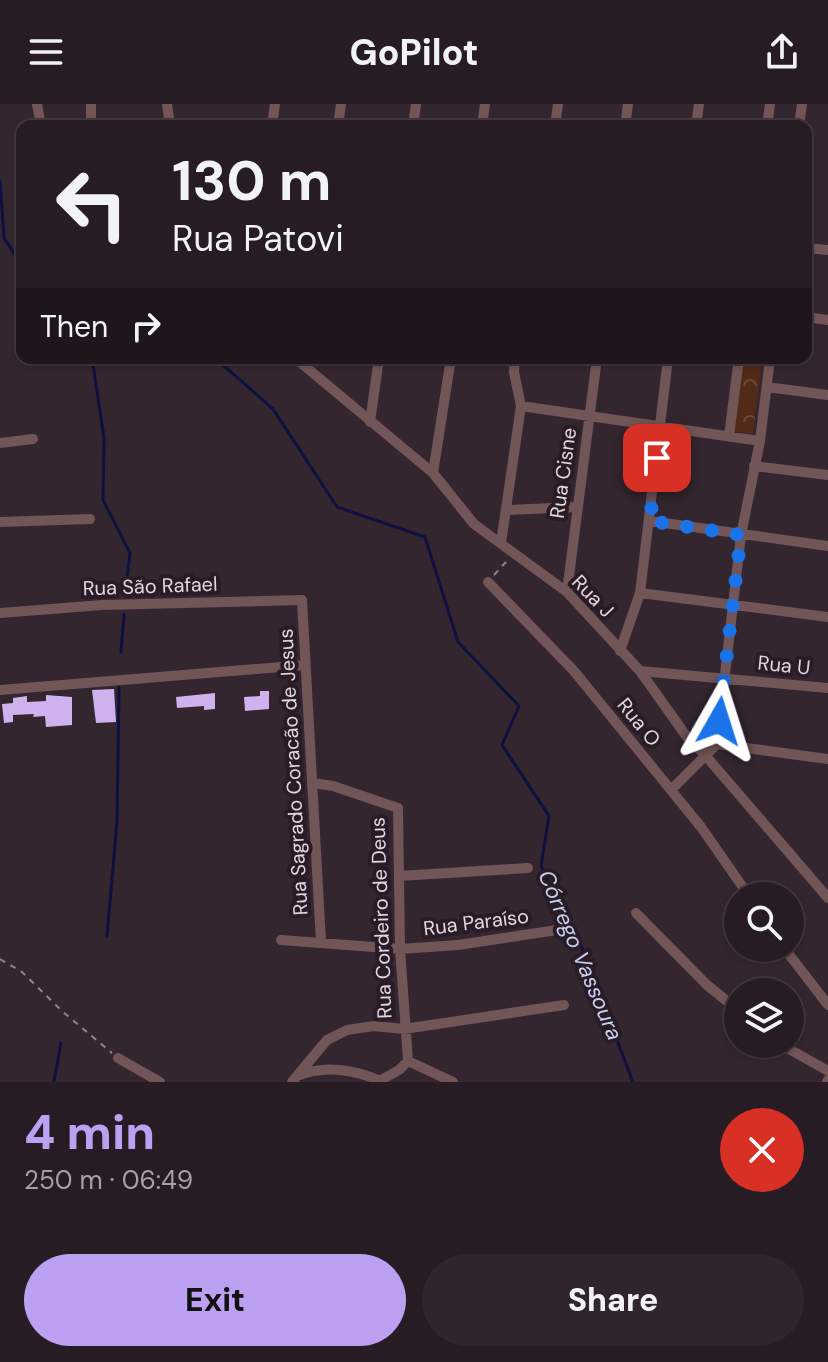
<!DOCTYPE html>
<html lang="en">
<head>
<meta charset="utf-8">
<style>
	body { margin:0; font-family:"DM Sans",sans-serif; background:#2f252b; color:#f1f3f6; height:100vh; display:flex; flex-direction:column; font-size:30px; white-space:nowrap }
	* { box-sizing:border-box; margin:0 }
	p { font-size:26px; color:#a4a1a6 }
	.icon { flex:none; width:44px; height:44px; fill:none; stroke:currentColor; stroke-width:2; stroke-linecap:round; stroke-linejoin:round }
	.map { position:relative; height:978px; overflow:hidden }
	.side { display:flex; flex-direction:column; background:#271c23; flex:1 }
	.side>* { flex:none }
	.banner { position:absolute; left:16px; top:16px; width:796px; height:244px; border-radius:16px; box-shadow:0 2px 6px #0004,0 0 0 2px #433a41; background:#271c23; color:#f1f3f6; overflow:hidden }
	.controls { position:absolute; left:724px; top:778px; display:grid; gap:16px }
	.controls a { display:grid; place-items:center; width:80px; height:80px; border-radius:50%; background:#271c23; box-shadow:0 2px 6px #0004,0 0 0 2px #433a41; font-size:40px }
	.pin { position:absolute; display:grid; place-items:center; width:68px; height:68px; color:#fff; margin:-34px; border-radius:16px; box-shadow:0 4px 12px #0006 }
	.me { position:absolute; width:88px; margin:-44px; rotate:6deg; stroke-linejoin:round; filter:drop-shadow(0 0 6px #0008) }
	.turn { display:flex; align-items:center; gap:28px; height:168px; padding:0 24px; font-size:36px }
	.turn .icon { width:104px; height:104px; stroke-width:2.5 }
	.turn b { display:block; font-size:56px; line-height:68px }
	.then { display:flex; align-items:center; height:76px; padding:0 24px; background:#0003; gap:16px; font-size:30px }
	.round { display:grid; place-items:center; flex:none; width:84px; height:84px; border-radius:42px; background:#2f252b }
	.headline { display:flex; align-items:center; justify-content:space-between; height:136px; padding:0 24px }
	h1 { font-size:48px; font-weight:800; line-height:60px; color:#bca0f2 }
	.button { display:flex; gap:16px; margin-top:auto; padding:16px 24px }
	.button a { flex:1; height:92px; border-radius:48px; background:#bca0f2; color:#111; font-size:32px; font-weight:800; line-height:92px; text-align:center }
	.button a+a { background:#2f252b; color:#f1f3f6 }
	header { display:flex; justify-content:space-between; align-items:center; height:104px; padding:0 24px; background:#271c23; font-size:36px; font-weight:800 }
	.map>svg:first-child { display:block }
	.park { fill:url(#park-crowns) }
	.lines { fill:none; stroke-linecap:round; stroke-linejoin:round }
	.stream { stroke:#0e113f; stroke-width:3 }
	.building { fill:#cfb2ed }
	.path { stroke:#91858c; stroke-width:2; stroke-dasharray:6 6; stroke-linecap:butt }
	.street { stroke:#725557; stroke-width:10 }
	.route { stroke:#1a73e8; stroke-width:14; stroke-dasharray:0 25.2 }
	.labels { text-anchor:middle; stroke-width:8; stroke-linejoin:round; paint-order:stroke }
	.street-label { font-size:20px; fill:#e1d7dd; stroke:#2a1c26 }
	.water-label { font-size:22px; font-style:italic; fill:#c6cff0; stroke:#2a1c26 }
</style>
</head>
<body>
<header><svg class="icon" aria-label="menu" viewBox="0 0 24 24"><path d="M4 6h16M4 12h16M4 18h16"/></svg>GoPilot<svg class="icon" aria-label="share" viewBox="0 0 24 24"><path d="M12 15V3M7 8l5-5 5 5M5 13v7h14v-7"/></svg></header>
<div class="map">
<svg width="828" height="978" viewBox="0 0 828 978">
	<defs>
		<pattern id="park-crowns" width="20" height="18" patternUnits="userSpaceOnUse" patternTransform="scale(2)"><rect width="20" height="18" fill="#522a17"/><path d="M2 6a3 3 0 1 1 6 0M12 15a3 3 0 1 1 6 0" fill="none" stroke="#6b4838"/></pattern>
	</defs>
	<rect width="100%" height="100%" fill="#34262f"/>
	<path class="park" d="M 743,254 L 762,254 L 753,330 L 734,327 Z"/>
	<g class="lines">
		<path class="stream" d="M 0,77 L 4,134 L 22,161
			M 92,254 L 104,334 L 103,396 L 130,449 L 125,490
			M 215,254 L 273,305 L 337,403 L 425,433 L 458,538 L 519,602 L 502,641 L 549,712 L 541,762 L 582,844 L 633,978
			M 121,548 L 124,510
			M 107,832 L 117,718 L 119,583
			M 54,978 L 61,939"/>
	</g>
	<path class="building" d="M 114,585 L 116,618 L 96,619 L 92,586 Z
		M 260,587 L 269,587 L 269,605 L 245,607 L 244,593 L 260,592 Z
		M 215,589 L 215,605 L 204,606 L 204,602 L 177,604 L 176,593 Z
		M 46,591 L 72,593 L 72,621 L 46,623 L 45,612 L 33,613 L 34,610 L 13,611 L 13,618 L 4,619 L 2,600 L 13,599 L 13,594 L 27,592 L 27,598 L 46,597 Z"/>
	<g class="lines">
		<path class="path" d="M 494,471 L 506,458
			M 0,855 L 22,868 L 63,908 L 112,949"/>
		<path class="street" d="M 37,0 L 41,22
			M 167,0 L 170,22
			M 91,22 L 91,0
			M 272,22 L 275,0
			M 338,22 L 341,0
			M 413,22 L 416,0
			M 482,22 L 485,0
			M 555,22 L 558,0
			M 625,22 L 628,0
			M 696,22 L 699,0
			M 767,22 L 770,0
			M 799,22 L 802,0
			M 806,144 L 828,146
			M 806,213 L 828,216
			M 295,254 L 433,369 L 474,420 L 567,488 L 640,567 L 687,633 L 705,651 L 828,794
			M 767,283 L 828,291
			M 521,302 L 760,337
			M 370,318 L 379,254
			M 729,332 L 739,254
			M 0,339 L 33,335
			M 754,362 L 828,371
			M 433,369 L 451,254
			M 506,406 L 576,403
			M 650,417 L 828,442
			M 0,418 L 90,415
			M 501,439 L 521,302 L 514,268 L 515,254
			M 488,478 L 574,567 L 701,723 L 749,792
			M 567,488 L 597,254
			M 640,489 L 828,513
			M 0,509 L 102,501 L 302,496 L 321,838
			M 620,547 L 640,489 L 668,254
			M 640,567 L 828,584
			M 0,586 L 305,561
			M 717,640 L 828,655
			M 313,679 L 333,682 L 398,704 L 400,845 L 408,957 L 453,978
			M 671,686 L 717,640 L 741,431 L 760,337 L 770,254
			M 399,772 L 528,764
			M 636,809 L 707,881 L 738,906
			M 281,836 L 400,845 L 458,841 L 557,826
			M 784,844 L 828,901
			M 780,940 L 828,967
			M 118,954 L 160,978
			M 297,972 C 326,960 356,966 383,978
			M 381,976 L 399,966 L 408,957
			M 292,978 L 327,936 L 347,926 L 374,922 L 404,925 L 564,901
			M 827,978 L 828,976"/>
	</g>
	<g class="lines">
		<path class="route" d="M 657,354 L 650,417 L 741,431 L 719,617"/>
	</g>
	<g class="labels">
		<g class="street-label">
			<text transform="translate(563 369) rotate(-82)" y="7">Rua Cisne</text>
			<text transform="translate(150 482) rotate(-2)" y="7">Rua São Rafael</text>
			<text transform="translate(593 492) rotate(46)" y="7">Rua J</text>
			<text transform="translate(784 561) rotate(6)" y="7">Rua U</text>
			<text transform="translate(639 618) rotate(51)" y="7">Rua O</text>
			<text transform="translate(293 668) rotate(-93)" y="7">Rua Sagrado Coracão de Jesus</text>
			<text transform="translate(381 814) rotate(-92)" y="7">Rua Cordeiro de Deus</text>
			<text transform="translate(476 818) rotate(-7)" y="7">Rua Paraíso</text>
		</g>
		<g class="water-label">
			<text transform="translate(581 851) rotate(67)" y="8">Córrego Vassoura</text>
		</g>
	</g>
</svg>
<div class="controls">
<a><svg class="icon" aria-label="search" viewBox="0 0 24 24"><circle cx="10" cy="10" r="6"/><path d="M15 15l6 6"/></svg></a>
<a><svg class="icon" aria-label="layers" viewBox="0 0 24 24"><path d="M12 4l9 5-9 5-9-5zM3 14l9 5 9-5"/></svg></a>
</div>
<div class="pin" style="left:657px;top:354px;background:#d93025"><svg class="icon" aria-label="arrive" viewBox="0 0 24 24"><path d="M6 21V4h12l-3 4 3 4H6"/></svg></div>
<svg class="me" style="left:719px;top:617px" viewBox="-20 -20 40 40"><path d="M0-17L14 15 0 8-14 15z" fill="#1a73e8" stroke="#fff" stroke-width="4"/></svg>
<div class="banner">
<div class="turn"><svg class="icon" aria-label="left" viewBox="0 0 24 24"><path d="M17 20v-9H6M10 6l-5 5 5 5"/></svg><div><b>130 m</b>Rua Patovi</div></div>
<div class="then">Then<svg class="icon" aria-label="right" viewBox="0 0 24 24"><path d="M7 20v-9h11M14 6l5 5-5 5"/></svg></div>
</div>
</div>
<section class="side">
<div class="headline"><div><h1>4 min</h1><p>250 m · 06:49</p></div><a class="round" style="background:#d93025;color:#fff"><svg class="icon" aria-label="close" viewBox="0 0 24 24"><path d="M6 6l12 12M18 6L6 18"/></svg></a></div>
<div class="button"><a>Exit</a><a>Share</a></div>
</section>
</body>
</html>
